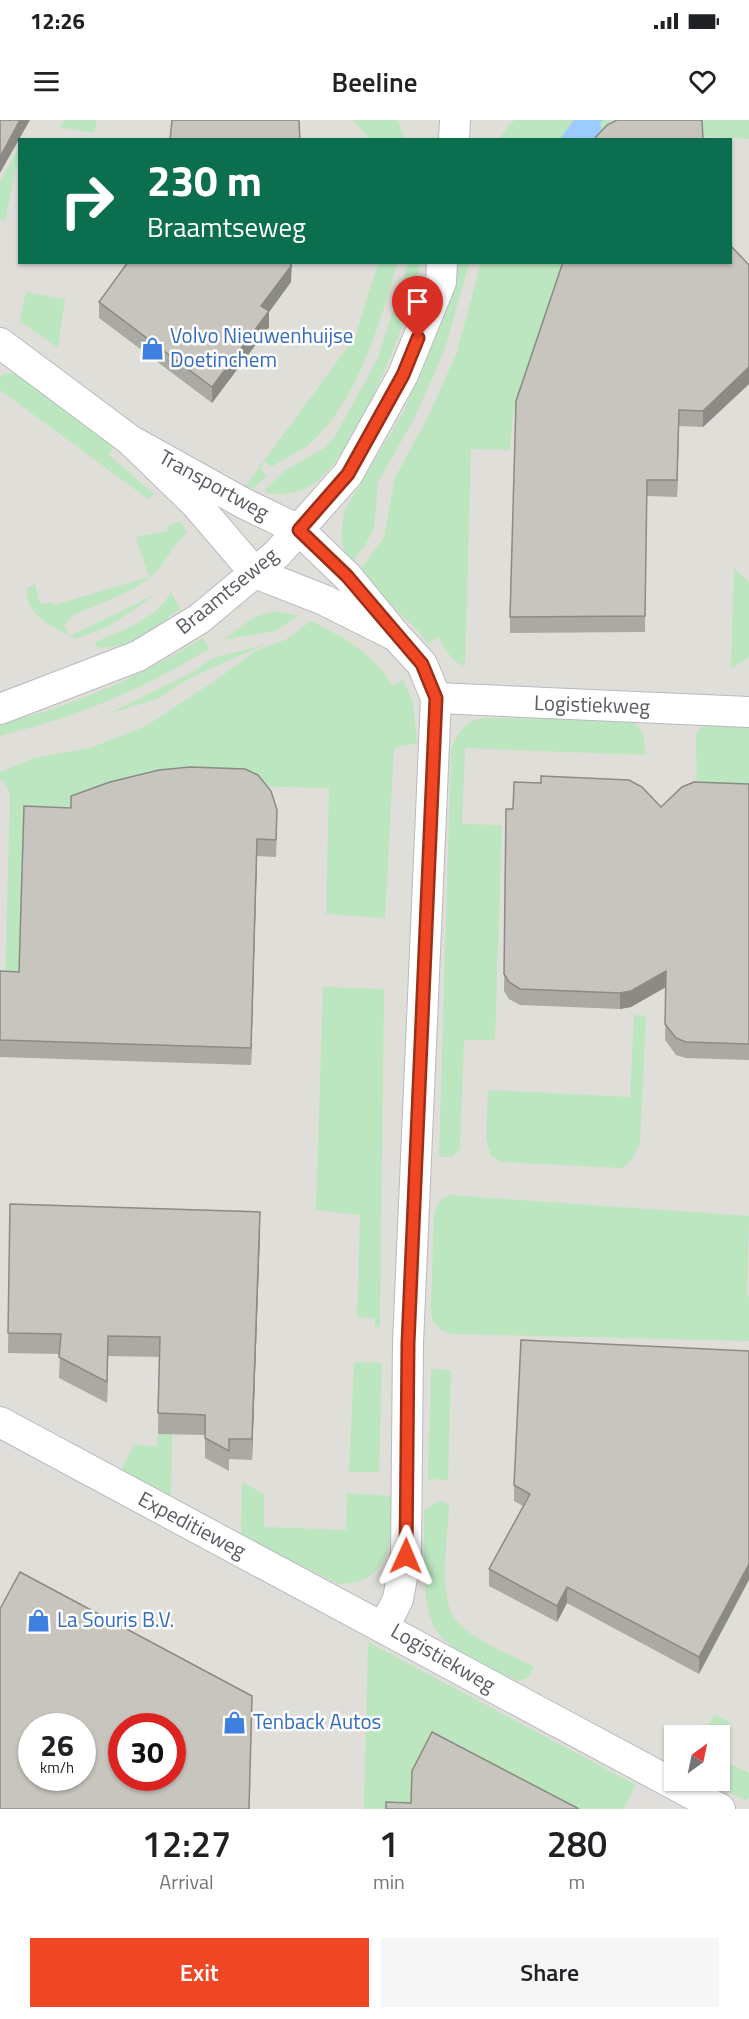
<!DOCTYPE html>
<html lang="en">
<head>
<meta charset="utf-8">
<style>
	body { margin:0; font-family:"Titillium Web",sans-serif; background:#f6f6f6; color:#202124; height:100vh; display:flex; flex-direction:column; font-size:22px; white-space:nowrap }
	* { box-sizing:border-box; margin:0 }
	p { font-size:20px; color:#757577 }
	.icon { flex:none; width:33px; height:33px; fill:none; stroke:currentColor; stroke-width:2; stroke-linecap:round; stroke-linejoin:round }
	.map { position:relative; height:1689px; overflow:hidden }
	.panel { display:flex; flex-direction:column; background:#fff; flex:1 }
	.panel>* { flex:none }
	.hud { position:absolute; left:18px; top:18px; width:714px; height:126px; border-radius:0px; box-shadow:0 2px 4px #0004; background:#0b6e4f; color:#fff; overflow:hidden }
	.needle { width:39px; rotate:33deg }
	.controls { position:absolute; left:664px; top:1605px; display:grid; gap:12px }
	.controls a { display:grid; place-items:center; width:66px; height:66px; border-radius:0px; background:#fff; box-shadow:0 2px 4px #0004; font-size:30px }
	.speed { position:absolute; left:18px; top:1593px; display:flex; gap:12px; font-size:30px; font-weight:700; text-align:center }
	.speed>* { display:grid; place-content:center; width:78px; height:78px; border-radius:50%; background:#fff; box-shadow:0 2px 4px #0004; line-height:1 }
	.speed small { font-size:15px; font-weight:400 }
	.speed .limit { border:9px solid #d22; background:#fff; color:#111 }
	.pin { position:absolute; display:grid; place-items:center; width:51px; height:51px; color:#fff; margin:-62px -26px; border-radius:50% 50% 50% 0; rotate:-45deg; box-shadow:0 0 6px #0007 }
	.pin .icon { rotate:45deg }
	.me { position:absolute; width:66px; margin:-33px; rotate:1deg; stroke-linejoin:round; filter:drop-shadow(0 0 4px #0008) }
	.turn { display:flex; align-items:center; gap:21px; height:126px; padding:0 30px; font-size:27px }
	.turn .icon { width:78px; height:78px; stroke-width:2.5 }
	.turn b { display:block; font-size:42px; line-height:51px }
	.eta { display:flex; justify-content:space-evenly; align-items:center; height:102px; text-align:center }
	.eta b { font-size:36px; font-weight:600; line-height:42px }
	.button { display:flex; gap:12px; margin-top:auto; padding:12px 30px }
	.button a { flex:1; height:69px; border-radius:0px; background:#ef4724; color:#fff; font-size:24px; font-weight:600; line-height:69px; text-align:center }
	.button a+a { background:#f6f6f6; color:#202124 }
	.status { display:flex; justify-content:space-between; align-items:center; height:42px; padding:0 30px; background:#fff; direction:ltr }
	.status svg { height:16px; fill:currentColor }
	header { display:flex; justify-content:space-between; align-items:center; height:78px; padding:0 30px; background:#fff; font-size:27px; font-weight:600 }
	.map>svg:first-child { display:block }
	.industrial { fill:#e0ded8; fill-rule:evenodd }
	.green { fill:#bbe6bf }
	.water { fill:#9ecbff }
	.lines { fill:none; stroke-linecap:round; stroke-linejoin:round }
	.minor-casing { stroke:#b8bac0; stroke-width:32 }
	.minor { stroke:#fff; stroke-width:30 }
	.wall { fill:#aba9a3 }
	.shaded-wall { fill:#8b8a84 }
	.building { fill:#c7c5bd; stroke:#8b8a84; stroke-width:1.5; fill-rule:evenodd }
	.route-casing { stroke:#9b2e17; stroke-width:15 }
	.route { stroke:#ef4724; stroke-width:10 }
	.labels { text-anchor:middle; stroke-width:5; stroke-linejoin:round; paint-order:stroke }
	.shop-label { font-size:21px; fill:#366cbe; stroke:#fff; text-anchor:start }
	.street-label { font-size:21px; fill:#595c62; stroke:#fff }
</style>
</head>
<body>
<div class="status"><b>12:26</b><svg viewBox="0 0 49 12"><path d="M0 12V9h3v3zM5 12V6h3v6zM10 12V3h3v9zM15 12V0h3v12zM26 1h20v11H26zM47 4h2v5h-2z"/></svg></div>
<header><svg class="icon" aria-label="menu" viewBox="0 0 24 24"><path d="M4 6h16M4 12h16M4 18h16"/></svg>Beeline<svg class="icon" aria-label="heart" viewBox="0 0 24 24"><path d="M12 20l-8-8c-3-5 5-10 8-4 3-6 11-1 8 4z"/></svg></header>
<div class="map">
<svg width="749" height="1689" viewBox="0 0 749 1689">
	<rect width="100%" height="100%" fill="#edebe0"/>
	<path class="industrial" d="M 0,0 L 749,0 L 749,1689 L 0,1689 ZM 20,20 L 730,20 L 730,142 L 20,142 ZM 32,1606 L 82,1606 L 82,1658 L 32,1658 ZM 122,1606 L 172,1606 L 172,1658 L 122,1658 ZM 675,1616 L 720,1616 L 720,1660 L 675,1660 Z"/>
	<path class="green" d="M 64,0 L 97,0 L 94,13 L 59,7 Z
		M 353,0 L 398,0 L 404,19 L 370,19 Z
		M 515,0 L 749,0 L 749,19 L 702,16 L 500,20 L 507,6 Z
		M 19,27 L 19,32 L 5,102 L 0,99 L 0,61 Z
		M 378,143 L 397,143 C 381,201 359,276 314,320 C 303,332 285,336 272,347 L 265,342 L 260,349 L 267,355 L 254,368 L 244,368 L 355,217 Z
		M 408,143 L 420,143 C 412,193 355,341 310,366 C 296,374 281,375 266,373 L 265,370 L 284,351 L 323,329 L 334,318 L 378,238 Z
		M 456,143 L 469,143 L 445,229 L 414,299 L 378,362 L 374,407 L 365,426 L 350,443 C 339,425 340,411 345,390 L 404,291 L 427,235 Z
		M 481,143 L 563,143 L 513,294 L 510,330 L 471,329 L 465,546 C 451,543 445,527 438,516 L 429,525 L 422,515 L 358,453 L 384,417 L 395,358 L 430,293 L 457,232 Z
		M 26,172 L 65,179 L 58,228 L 20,201 Z
		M 7,253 L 18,254 L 114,325 L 109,335 L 154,374 L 148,379 L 0,270 L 0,256 Z
		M 181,402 L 187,412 C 172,425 165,444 152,456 C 133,473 95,485 72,496 L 64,506 L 70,516 L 156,474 L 110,506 L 76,519 C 55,508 24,496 27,468 L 35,464 L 40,484 L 52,482 L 54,485 L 149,457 L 136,417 L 167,411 L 169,404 Z
		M 734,448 L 749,462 L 749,537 L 731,549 Z
		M 171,472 L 180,489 C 157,506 127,532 96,527 L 95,522 C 122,511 157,498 171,472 Z
		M 276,491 L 298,496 L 275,511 L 223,520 L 254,497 Z
		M 311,501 C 343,517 373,533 392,565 L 403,560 L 413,582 L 417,623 L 394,628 L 385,798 L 326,794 L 329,668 L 245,666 L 17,933 L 3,933 L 10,675 L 5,663 L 0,659 L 0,652 L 34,638 L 90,628 L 146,606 L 222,556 L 255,531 L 285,520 Z
		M 203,518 L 209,529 C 137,572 82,595 0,616 L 0,604 C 76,585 136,558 203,518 Z
		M 266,524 L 190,558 L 157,579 L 108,594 L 191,553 L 213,538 Z
		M 483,598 L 628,600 C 645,608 645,617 645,635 L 465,628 L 462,704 L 502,705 L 495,920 L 464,920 L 460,1029 L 452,1037 L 439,1037 L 451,629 C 457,613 465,601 483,598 Z
		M 710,605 L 749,607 L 749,680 L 697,679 L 696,615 L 700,608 Z
		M 323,867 L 384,869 L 380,1207 L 375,1207 L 375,1198 L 357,1197 L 360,1095 L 316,1090 Z
		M 634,895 L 646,896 L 640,1022 L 633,1039 L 622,1048 L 501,1042 L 491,1036 L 486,1018 L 488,970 L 630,977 Z
		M 449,1075 L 749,1096 L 747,1176 L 749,1177 L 749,1221 L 452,1214 L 441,1210 L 432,1200 L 431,1186 L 434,1092 L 440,1081 Z
		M 354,1242 L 382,1243 L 379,1352 L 349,1352 Z
		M 431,1249 L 451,1250 L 448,1360 L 428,1359 Z
		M 158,1314 L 172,1314 L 171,1375 L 165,1376 L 121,1350 L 134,1325 L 157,1326 Z
		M 242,1362 L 264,1374 L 264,1407 L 346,1410 L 347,1373 L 393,1376 C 390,1420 394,1463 338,1464 L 241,1415 Z
		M 441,1380 L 449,1385 C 448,1414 438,1476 455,1499 C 470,1519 512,1535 534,1547 L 528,1558 L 517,1561 C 492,1548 456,1535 438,1513 C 419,1489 425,1422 424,1390 Z
		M 368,1522 L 636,1665 L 624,1689 L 364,1689 Z
		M 714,1595 L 730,1602 L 720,1622 L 720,1616 L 704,1615 Z
		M 720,1639 L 749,1653 L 749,1678 L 744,1680 L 708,1661 L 720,1660 Z"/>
	<path class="water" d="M 574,0 L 603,0 L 600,4 L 602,14 L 597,19 L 559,20 Z"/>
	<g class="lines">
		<defs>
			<path id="minor" d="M 454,20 L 455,0
				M 0,223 L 130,320
				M 130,320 L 245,384 L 299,410 L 347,456 L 396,516 L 324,480 L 255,453 L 196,384 Z
				M 396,516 L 422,544 L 436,578
				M 0,589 L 138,536 L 199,499 L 277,434 L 348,354 L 403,255 L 441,162 L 442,142
				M 0,1302 L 720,1689
				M 384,1507 L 398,1479 L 406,1436 L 408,1223 L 436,578 L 749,592"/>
		</defs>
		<use href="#minor" class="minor-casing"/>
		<use href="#minor" class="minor"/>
	</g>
	<path class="wall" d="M 749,145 L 749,264 L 703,307 L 679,306 L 677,377 L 647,376 L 645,512 L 510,513 L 510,497 Z
		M 291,162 L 269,192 L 269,207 L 212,283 L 99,198 L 99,182 Z
		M 749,664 L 749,940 L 686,938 L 676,935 L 665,920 L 666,867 L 631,887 L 620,889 L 520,885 L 509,879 L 504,871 L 506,689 L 661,687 Z
		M 71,676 L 277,708 L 276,737 L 257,736 L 251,945 L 0,937 L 0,851 L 19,852 L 71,688 Z
		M 10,1084 L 260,1112 L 252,1340 L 229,1339 L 229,1351 L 205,1338 L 205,1315 L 158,1314 L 159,1237 L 108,1236 L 107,1283 L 59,1258 L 60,1234 L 8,1233 Z
		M 749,1231 L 699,1554 L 567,1483 L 557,1502 L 489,1466 L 489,1449 L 523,1386 L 514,1381 L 514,1365 Z"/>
	<path class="shaded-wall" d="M 20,0 L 30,0 L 0,53 L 0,37 Z
		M 291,142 L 292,142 L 291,162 L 269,192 L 269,207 L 212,283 L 212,267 L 261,186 Z
		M 749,247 L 749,264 L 703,307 L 703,291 Z
		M 679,290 L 679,306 L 677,377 L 677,360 Z
		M 257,719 L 257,736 L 251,945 L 251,928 Z
		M 666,851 L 666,867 L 631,887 L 620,889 L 620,873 Z
		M 260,1092 L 260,1112 L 252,1340 L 252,1319 Z
		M 108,1216 L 108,1236 L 107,1283 L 107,1262 Z
		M 749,1444 L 749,1460 L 699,1554 L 699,1537 Z
		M 567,1467 L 567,1483 L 557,1502 L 557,1486 Z"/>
	<path class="building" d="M 0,0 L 20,0 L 0,37 Z
		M 172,0 L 299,0 L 300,20 L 170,20 Z
		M 617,0 L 702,0 L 703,20 L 593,20 L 607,5 Z
		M 730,125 L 749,145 L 749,247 L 703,291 L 679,290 L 677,360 L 647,360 L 645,496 L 510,497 L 516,281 L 563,142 L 730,142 Z
		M 128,142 L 291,142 L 291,146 L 261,186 L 269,191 L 212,267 L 99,182 Z
		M 190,647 L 245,649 L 258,655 L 271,671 L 277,690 L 276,720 L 257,719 L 251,928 L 0,920 L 0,851 L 19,852 L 24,686 L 71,688 L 71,676 L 110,662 L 159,650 Z
		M 541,656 L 629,660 L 642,667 L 661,687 L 682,667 L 694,662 L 749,664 L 749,924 L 686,922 L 676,918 L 665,904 L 666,851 L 631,871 L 620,873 L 520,869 L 509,862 L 504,854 L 506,689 L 513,689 L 514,662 L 541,663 Z
		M 10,1084 L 260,1092 L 252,1319 L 229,1319 L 229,1331 L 205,1318 L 205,1295 L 158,1293 L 160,1217 L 108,1216 L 107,1262 L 59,1237 L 61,1214 L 8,1213 Z
		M 521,1220 L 749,1231 L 749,1444 L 699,1537 L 567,1467 L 557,1486 L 489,1449 L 530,1374 L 514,1365 Z
		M 20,1452 L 252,1576 L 249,1689 L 0,1689 L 0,1489 ZM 32,1606 L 82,1606 L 82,1658 L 32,1658 ZM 122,1606 L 172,1606 L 172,1658 L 122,1658 Z
		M 432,1612 L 579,1689 L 386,1689 L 386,1682 L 411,1683 L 412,1651 Z"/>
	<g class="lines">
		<defs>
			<path id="route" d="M 406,1436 L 408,1223 L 436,578 L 422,544 L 347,456 L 299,410 L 348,354 L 403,255 L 418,218"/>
		</defs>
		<use href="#route" class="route-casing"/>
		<use href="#route" class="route"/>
	</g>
	<defs>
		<symbol id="shop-bare" viewBox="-9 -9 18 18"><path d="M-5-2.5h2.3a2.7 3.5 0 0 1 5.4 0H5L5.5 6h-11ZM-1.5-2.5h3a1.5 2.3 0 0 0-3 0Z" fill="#3f7fe0" stroke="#fff" stroke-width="2.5" paint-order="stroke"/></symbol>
	</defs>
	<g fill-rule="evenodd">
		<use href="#shop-bare" x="136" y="212" width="33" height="33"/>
		<use href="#shop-bare" x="22" y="1484" width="33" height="33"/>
		<use href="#shop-bare" x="218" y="1586" width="33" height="33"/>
	</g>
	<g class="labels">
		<g class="shop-label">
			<text x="170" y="223">Volvo Nieuwenhuijse<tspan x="170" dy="24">Doetinchem</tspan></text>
			<text x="57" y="1507">La Souris B.V.</text>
			<text x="253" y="1609">Tenback Autos</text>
		</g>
		<g class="street-label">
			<text transform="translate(214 365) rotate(29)" y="7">Transportweg</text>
			<text transform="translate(227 471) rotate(-39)" y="7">Braamtseweg</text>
			<text transform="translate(592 585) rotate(2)" y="7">Logistiekweg</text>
			<text transform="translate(192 1405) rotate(28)" y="7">Expeditieweg</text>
			<text transform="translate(443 1538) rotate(30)" y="7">Logistiekweg</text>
		</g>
	</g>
</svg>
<div class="controls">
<a><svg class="needle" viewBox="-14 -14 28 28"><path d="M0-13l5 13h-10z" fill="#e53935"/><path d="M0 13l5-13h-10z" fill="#757577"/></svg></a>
</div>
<div class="speed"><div>26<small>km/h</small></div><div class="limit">30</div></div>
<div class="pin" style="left:418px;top:218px;background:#d93025"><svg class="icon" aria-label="arrive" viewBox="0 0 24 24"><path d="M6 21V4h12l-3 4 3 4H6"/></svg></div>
<svg class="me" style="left:406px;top:1436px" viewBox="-20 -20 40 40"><path d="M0-17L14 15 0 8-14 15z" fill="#ef4724" stroke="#fff" stroke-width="4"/></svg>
<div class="hud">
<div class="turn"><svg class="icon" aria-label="right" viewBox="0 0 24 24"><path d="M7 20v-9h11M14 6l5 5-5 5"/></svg><div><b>230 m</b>Braamtseweg</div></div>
</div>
</div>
<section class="panel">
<div class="eta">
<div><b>12:27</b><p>Arrival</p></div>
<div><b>1</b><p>min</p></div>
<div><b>280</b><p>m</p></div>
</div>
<div class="button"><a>Exit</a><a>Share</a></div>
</section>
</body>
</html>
